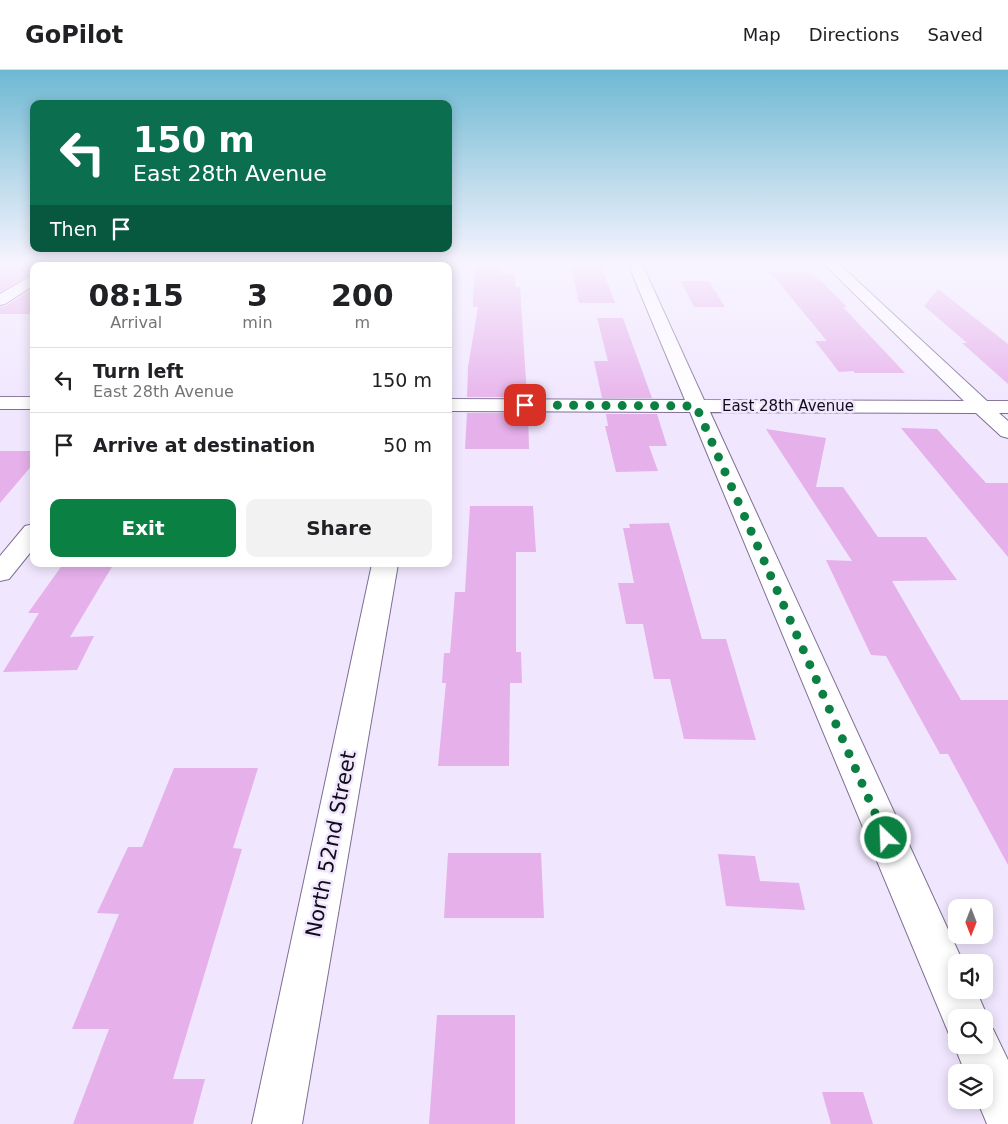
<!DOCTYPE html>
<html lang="en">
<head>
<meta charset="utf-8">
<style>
	body { margin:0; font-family:"DejaVu Sans",sans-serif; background:#f2f2f2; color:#202124; height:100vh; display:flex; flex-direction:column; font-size:19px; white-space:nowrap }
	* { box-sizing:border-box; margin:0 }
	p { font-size:16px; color:#757577 }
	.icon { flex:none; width:28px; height:28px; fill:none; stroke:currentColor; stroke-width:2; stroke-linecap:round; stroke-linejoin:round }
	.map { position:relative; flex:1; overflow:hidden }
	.panel { position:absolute; left:30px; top:192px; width:422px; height:305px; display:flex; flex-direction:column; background:#fff; border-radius:10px; box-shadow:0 2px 12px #0003 }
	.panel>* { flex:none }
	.top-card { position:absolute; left:30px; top:30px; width:422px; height:152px; border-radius:10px; box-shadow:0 2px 12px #0003; background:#0b6e4f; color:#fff; overflow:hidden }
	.needle { width:32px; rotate:180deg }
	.fabs { position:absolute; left:948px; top:829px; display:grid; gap:10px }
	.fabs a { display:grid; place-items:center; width:45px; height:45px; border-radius:10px; background:#fff; box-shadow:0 2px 12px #0003; font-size:25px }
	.pin { position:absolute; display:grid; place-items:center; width:42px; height:42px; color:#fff; margin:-21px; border-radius:10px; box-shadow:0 2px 8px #0006 }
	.me { position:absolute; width:55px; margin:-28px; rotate:336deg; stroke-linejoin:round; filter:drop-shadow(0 0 4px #0008) }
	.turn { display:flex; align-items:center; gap:18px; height:105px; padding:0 20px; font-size:22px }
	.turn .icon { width:65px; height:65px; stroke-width:2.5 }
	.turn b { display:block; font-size:35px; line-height:42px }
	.then { display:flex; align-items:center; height:48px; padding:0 20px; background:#0003; gap:10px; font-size:19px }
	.eta { display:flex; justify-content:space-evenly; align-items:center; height:85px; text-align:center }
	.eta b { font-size:30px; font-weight:700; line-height:35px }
	.action { display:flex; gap:10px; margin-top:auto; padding:10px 20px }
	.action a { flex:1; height:58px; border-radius:10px; background:#0b8043; color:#fff; font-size:20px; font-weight:700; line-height:58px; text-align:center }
	.action a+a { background:#f2f2f2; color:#202124 }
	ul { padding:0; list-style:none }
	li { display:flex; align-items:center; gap:15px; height:65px; padding:0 20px; border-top:1px solid #e0e0e0 }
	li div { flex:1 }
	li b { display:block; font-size:19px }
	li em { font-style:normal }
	header { display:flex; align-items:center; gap:30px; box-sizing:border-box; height:70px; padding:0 25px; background:#fff; border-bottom:1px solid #e0e0e0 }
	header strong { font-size:24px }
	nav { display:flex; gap:28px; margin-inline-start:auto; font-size:18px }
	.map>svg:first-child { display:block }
	.building { fill:#e6b0ea }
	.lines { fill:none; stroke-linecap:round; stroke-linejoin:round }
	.street-casing { stroke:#7e6f92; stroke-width:2 }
	.street { fill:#fff; fill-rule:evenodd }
	.route { stroke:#0b8043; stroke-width:9; stroke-dasharray:0 16.2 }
	.labels { text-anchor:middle; stroke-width:5; stroke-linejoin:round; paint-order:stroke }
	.far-street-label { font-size:15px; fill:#120c1a; stroke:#f0e6fe }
	.near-street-label { font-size:21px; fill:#120c1a; stroke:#f0e6fe }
</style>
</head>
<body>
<header>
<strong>GoPilot</strong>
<nav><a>Map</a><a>Directions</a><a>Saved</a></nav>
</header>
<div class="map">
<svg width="1008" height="1054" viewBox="0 0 1008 1054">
	<rect width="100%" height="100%" fill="#f0e6fe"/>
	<path class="building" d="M 0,194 L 34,194 L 34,202 L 0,222 Z
		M 601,195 L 615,233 L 579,233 L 571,196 Z
		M 500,196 L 501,203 L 514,203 L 516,217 L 520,217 L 527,327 L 467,327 L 468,297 L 478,237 L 473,237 L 474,197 Z
		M 770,202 L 812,202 L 847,237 L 843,237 L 905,303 L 855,303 L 853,301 L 839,302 L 815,271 L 827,271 Z
		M 681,211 L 709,211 L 725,237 L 694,237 Z
		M 34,217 L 34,244 L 0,244 L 0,237 L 6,236 Z
		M 938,219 L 1008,274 L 1008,314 L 962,273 L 967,273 L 924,236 Z
		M 597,248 L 623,248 L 652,328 L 602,328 L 594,291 L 608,291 Z
		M 467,343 L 528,343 L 529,379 L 465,379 Z
		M 606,344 L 657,344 L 667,376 L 649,376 L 658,401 L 616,402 L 605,356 L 608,356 Z
		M 901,358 L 937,359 L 986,413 L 1008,413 L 1008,487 Z
		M 766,359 L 826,368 L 816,417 L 843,417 L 878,467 L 926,467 L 957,510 L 892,511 L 961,630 L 1008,630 L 1008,795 L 948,684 L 940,684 L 886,586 L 871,585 L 826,490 L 852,491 Z
		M 0,381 L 34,381 L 34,393 L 0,433 Z
		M 470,436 L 533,436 L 536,482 L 516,482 L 516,582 L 521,582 L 522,613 L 510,613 L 509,696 L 438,696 L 446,613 L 442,613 L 444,583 L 450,583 L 455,522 L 465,522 Z
		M 669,453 L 702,569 L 726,569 L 756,670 L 684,669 L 670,609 L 654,609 L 643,554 L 626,554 L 618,513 L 634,513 L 623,458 L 630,458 L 629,454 Z
		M 63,494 L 113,495 L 70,567 L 94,566 L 77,600 L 3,602 L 39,543 L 28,543 Z
		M 174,698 L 258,698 L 233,778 L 242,779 L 173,1009 L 205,1009 L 193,1054 L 73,1054 L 109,959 L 72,959 L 119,844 L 97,843 L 128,777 L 142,777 Z
		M 448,783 L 541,783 L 544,848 L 444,848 Z
		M 718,784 L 755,786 L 760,811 L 799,813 L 805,840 L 726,836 Z
		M 437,945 L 515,945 L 515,1054 L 429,1054 Z
		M 822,1022 L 863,1022 L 873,1054 L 831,1054 Z"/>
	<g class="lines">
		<defs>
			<path id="street" d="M 45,194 L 61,194 L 59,196 L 43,196 Z
				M 240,194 L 254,194 L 253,196 L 239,196 Z
				M 434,194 L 448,194 L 448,196 L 434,196 Z
				M 628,194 L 642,194 L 704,330 L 964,331 L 824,194 L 839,194 L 987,331 L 1008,331 L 1008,343 L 999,343 L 1008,351 L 1008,368 L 1001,366 L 976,343 L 710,342 L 963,892 L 956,892 L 956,920 L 976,920 L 988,948 L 985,955 L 993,959 L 1008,990 L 1008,1054 L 987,1054 L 977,1030 L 984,1030 L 984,1002 L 965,1002 L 954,975 L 956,969 L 956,975 L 984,975 L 984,948 L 956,948 L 956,967 L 949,964 L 690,342 L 449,341 L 449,329 L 685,330 Z
				M 34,204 L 34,215 L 5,234 L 0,235 L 0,224 Z
				M 0,327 L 34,327 L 34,339 L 0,339 Z
				M 34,454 L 34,478 L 9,509 L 0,511 L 0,486 L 25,456 Z
				M 372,494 L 398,494 L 302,1054 L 252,1054 Z"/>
		</defs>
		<use href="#street" class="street-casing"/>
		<use href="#street" class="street"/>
	</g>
	<linearGradient id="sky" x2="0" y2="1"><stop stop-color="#6eb9d2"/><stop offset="0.57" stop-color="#f8f4ff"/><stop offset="1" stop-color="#f8f4ff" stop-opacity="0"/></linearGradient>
	<rect width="1008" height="341" fill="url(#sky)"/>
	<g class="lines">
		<path class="route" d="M 525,335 L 696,336 L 886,768"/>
	</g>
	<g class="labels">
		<g class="far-street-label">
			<text x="788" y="341">East 28th Avenue</text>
		</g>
		<g class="near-street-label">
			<text transform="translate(331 774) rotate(-79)" y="7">North 52nd Street</text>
		</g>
	</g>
</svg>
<div class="fabs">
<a><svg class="needle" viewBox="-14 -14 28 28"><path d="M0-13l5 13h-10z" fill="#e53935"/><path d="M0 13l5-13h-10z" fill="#757577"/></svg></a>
<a><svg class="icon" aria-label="sound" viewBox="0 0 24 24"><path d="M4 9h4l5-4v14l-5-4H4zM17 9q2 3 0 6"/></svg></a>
<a><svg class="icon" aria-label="search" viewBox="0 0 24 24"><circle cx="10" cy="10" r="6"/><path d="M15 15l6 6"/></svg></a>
<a><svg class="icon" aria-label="layers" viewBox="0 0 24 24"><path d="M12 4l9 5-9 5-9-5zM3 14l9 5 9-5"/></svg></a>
</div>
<div class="pin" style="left:525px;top:335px;background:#d93025"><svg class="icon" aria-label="arrive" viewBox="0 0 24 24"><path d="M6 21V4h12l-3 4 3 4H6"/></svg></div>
<svg class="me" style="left:886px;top:768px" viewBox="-20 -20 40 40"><circle r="17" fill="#0b8043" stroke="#fff" stroke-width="3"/><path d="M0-11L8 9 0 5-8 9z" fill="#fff"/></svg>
<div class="top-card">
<div class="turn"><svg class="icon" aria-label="left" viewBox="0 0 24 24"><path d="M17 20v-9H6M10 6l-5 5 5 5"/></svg><div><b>150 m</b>East 28th Avenue</div></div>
<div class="then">Then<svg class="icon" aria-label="arrive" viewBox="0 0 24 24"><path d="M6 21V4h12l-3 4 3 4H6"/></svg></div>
</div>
<section class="panel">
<div class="eta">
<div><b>08:15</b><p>Arrival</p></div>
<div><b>3</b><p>min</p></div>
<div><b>200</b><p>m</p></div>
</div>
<ul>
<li><svg class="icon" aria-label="left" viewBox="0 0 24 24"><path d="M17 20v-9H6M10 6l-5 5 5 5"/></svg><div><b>Turn left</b><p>East 28th Avenue</p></div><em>150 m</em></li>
<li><svg class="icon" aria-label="arrive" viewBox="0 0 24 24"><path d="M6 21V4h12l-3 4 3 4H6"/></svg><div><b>Arrive at destination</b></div><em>50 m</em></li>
</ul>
<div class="action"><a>Exit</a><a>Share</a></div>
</section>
</div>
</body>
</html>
